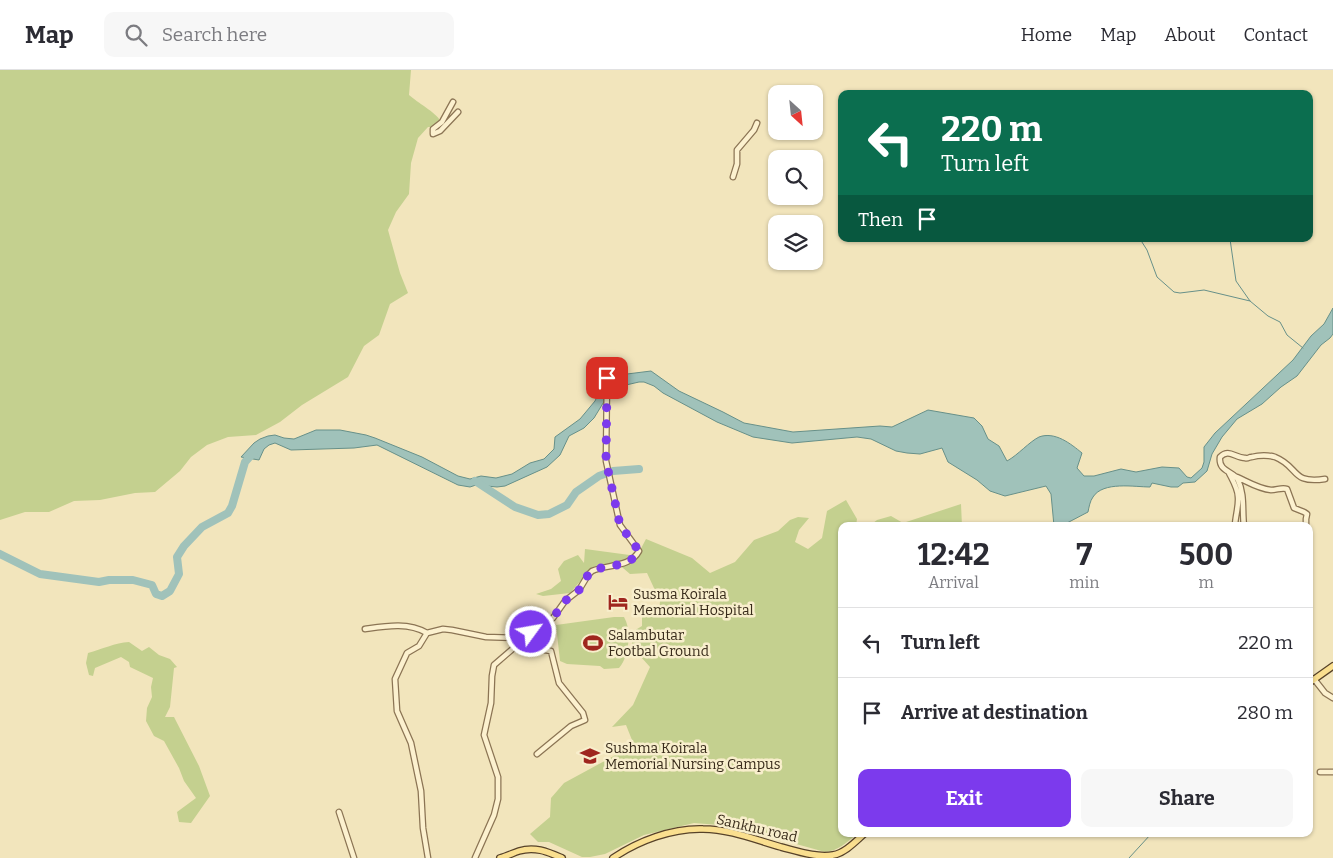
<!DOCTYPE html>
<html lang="en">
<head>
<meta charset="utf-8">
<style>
	body { margin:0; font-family:Bitter,serif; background:#f7f7f7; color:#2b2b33; height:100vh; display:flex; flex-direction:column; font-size:19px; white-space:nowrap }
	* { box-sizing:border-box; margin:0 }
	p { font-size:16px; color:#7c7c81 }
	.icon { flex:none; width:28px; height:28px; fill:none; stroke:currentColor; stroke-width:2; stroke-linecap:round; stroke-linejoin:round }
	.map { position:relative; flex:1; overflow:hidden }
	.side { position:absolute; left:838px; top:452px; width:475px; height:315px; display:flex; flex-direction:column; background:#fff; border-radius:10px; box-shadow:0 1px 4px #0004 }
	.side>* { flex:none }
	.guide { position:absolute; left:838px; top:20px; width:475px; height:152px; border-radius:10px; box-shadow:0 1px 4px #0004; background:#0b6e4f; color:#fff; overflow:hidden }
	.needle { width:32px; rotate:153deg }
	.controls { position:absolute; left:768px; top:15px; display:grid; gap:10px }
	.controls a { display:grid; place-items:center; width:55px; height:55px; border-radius:10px; background:#fff; box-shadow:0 1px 4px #0004; font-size:25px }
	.pin { position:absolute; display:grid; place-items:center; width:42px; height:42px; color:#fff; margin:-21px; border-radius:10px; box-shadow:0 2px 8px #0006 }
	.me { position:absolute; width:55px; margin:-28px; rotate:58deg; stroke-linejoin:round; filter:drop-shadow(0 0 4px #0008) }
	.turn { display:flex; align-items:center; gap:18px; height:105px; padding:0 20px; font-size:22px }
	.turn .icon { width:65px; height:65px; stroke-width:2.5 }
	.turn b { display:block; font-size:35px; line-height:42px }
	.then { display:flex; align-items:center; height:48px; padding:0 20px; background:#0003; gap:10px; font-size:19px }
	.eta { display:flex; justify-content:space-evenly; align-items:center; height:85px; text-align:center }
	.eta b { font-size:30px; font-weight:700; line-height:35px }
	.cta { display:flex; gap:10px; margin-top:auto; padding:10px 20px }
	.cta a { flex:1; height:58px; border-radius:10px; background:#7c3aed; color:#fff; font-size:20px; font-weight:700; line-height:58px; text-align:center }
	.cta a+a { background:#f7f7f7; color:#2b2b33 }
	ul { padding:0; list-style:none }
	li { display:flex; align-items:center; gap:15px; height:70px; padding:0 20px; border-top:1px solid #e1e1e2 }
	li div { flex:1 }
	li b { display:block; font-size:19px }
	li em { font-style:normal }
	header { display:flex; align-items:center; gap:30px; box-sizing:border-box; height:70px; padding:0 25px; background:#fff; border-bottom:1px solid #e1e1e2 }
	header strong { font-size:24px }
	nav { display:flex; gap:28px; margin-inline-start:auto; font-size:18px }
	.search { width:350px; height:45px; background:#f7f7f7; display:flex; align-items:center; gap:12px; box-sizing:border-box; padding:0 18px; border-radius:10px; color:#7c7c81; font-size:19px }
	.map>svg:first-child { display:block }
	.green { fill:#c4d08f }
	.water { fill:#a0c2ba; stroke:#679089 }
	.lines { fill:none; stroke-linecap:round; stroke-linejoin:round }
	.stream { stroke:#679089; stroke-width:1 }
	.river { stroke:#a0c2ba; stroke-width:8 }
	.minor-casing { stroke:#8b7454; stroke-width:7 }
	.major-casing { stroke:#574229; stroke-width:8 }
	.minor { stroke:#fcf1cf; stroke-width:4.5 }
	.major { stroke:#fadf8f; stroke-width:5.5 }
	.route { stroke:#7c3aed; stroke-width:9; stroke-dasharray:0 16.2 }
	.labels { text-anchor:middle; stroke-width:5; stroke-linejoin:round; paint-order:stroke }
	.poi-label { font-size:14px; fill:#382b1a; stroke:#f8eecc; text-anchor:start }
	.street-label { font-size:14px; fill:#382b1a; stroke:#f8eecc }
</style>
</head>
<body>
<header>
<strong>Map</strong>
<div class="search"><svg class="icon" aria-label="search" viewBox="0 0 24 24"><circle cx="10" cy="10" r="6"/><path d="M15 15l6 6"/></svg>Search here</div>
<nav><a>Home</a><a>Map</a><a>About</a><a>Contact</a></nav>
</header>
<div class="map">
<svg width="1333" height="788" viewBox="0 0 1333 788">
	<rect width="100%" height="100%" fill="#f2e5bc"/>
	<path class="green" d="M 0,0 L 411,0 L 409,25 C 417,32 436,43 440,50 L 432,57 L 428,57 L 418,68 L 411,93 L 409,124 L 396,142 L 388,160 L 400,203 L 408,223 L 390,234 L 379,265 L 364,276 L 348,307 L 302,335 L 280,352 L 256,365 L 228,367 L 207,375 L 191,387 L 180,401 L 155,422 L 135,423 L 100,430 L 74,431 L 49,442 L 25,442 L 0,450 Z
		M 846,430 L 857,449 L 856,456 L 841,456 L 841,764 L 857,764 C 847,772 838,781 825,782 L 732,756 L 694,753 L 644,765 L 605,784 L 590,787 L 582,787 L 549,772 L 538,772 L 530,764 L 550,747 L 551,728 L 564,713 L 634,675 L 626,655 L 612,657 L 633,635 L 650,597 L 632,577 L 632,562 L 642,556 L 642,547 L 659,542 L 660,531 L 647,503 L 630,504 L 616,492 L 590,500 L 570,523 L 543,526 L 536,524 L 551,519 L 561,511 L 558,499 L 564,491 L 578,485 L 584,493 L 585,479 L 637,486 L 646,469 L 692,488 L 710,503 L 735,492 L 754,470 L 778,461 L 790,450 L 798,447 L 809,448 L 799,460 L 795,472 L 808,479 L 822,468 L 827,441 Z
		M 961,434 L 962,456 L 887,456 L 887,454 L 882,456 L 869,456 L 877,450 L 891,446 L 903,453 Z
		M 614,547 L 624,547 C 632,560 629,587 619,598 L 604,599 L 600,596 L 567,594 L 560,591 L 556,555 Z
		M 129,572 L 142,581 L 149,577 L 159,585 L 170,589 L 177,597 L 174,598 L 170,637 L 165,647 L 174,647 L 199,696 L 210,726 L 191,753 L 179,752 L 177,742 L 196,728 L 184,711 L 179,698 L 164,671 L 154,666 L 146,651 L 147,638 L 152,627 L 151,617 L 153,608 L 130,597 L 129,592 L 121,587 L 95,598 L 93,606 L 89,605 L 86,593 L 88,583 C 102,579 115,573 129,572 Z"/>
	<path class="water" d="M 1333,238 L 1333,264 L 1330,268 L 1321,275 L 1297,306 L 1281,317 L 1262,334 L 1237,349 L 1222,367 L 1212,384 L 1207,401 L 1195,412 L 1183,413 L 1178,417 L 1171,417 L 1152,413 L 1150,417 C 1135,417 1103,411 1093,427 C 1090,431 1089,437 1088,442 L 1067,453 L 1054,456 L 1051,424 L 1046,416 L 1005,426 L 990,421 L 977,410 L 948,392 L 942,378 L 920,384 L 907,383 L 896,381 L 871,369 L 857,367 L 792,373 L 753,367 L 717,352 L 663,323 L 654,316 L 644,312 L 639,312 L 626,315 L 613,322 L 613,325 L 605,330 L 594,348 L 584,358 L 569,366 L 560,385 L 547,397 L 505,416 L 497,417 L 476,415 L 470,417 L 458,415 L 377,375 L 354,378 L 291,380 L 275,373 L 269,375 L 264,379 L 259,390 L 241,387 L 254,373 L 260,369 L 268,366 L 275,365 L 284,368 L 294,369 L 316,360 L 340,360 L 366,365 L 375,368 L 422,387 L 458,406 L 470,409 L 481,406 L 496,408 L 512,404 L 530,393 L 544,389 L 554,379 L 555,367 L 580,349 L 595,331 L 603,314 L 627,304 L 651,301 L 679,321 L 723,342 L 744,353 L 793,362 L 880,356 L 892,357 L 928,340 L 974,348 L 982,356 L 988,369 L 999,376 L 1007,391 C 1018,385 1029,372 1039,367 C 1055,361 1071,374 1082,383 L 1077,398 L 1084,406 L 1094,406 L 1121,399 L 1136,402 L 1162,397 L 1179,398 L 1187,407 L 1191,408 L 1202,398 L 1204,392 L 1204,377 L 1215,363 L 1293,290 L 1311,266 L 1324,254 Z"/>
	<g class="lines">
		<path class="stream" d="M 1140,169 L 1147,180 L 1157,207 L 1174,222 L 1180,223 L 1204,220 L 1250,231
			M 1230,169 L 1236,211 L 1250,231 L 1268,246 L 1280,252 L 1287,265 L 1303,278
			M 1129,788 L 1151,764"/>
		<path class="river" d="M 475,411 L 515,437 L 538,445 L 549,444 L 567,435 L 576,422 L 599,406 L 613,401 L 639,399
			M 0,484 L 40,504 L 99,512 L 109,510 L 133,510 L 152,515 L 156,524 L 162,526 L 170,521 L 179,504 L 177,487 L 184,476 L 202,457 L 228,443 L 232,436 L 245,392 L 254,382"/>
		<defs>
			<path id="minor" d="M 453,32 L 442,52 L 433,59 L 433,64 L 440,61 L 458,42
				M 733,107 L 737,94 L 737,80 L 754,60 L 757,53
				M 1229,403 C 1233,411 1238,419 1238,427 C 1239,436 1235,447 1235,456
				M 1237,407 C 1248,412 1259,419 1271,420 C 1277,420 1282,417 1287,419 L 1294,438 L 1304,442 L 1307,444 L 1306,449 L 1306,456
				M 1244,456 C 1242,440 1245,425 1238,410 C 1234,401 1218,402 1220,387 C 1229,378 1235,388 1245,388 C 1249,389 1248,387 1252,387 C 1259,385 1269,385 1275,387 C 1300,397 1290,414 1325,409
				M 365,559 C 386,556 408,552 427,563
				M 1314,609 L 1325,623 L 1333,628
				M 1320,702 L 1333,702
				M 339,742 L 354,788
				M 428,788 L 423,758 L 421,721 L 411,673 L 397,641 L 395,609 L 407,583 L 419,576 L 427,563 L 443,559 L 452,560 L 486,567 L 521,568 L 533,578 L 551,581 L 559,613 L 583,643 L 585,650 L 571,656 L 537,684
				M 475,788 L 494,745 L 498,729 L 498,707 L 484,665 L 491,633 L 492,606 L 494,595 L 516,576 L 521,568 L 553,548 L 565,531 L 579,520 L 588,505 L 592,501 C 607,494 630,498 639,481 L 620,455 L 606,391 L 607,308"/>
			<path id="major" d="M 1309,613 L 1333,596
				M 500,788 C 507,786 513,783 519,781 C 535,776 548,782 562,788
				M 613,788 C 638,771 672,758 703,759 C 729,759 756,770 781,777 C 797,781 817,788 833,785 C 845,783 856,771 864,764"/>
		</defs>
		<use href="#minor" class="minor-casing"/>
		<use href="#major" class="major-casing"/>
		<use href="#minor" class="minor"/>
		<use href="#major" class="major"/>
	</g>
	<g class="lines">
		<path class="route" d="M 531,562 L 553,548 L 565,531 L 579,520 L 588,505 L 592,501 C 607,494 630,498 639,481 L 620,455 L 606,391 L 607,308"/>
	</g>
	<defs>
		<symbol id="hotel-bare" viewBox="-9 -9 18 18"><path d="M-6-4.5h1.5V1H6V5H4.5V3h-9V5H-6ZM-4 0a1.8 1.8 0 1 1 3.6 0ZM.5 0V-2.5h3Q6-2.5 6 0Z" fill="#9f261e" stroke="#f8eecc" stroke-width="2.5" paint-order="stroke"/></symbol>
		<symbol id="stadium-bare" viewBox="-9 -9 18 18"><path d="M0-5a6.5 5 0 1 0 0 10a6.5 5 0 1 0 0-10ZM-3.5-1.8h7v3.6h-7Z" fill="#9f261e" stroke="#f8eecc" stroke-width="2.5" paint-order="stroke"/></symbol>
		<symbol id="university-bare" viewBox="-9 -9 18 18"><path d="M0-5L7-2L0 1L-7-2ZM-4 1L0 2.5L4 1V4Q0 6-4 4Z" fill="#9f261e" stroke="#f8eecc" stroke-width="2.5" paint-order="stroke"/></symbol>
	</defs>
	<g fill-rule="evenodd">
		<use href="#hotel-bare" x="604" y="518" width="28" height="28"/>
		<use href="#stadium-bare" x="579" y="559" width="28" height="28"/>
		<use href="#university-bare" x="576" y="672" width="28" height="28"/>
	</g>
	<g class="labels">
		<g class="poi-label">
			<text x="633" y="529">Susma Koirala<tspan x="633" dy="16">Memorial Hospital</tspan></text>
			<text x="608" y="570">Salambutar<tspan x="608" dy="16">Footbal Ground</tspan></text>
			<text x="605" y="683">Sushma Koirala<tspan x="605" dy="16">Memorial Nursing Campus</tspan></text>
		</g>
		<g class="street-label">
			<text transform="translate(757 758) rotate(13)" y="5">Sankhu road</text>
		</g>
	</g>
</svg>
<div class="controls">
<a><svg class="needle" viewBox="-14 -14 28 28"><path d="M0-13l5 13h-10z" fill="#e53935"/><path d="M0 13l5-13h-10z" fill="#7c7c81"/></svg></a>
<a><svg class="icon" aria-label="search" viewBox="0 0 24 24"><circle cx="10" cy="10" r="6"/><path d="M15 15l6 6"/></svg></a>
<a><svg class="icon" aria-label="layers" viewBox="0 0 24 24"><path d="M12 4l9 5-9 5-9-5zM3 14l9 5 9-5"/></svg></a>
</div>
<div class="pin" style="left:607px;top:308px;background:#d93025"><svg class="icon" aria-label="arrive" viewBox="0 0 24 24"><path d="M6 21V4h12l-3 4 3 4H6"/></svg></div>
<svg class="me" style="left:531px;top:562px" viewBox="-20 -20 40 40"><circle r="17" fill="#7c3aed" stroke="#fff" stroke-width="3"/><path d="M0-11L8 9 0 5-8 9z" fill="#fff"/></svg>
<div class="guide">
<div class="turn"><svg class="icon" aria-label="left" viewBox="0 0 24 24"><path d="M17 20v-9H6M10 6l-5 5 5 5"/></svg><div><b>220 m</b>Turn left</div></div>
<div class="then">Then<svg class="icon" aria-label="arrive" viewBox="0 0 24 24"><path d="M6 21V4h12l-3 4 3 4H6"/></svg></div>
</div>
<section class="side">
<div class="eta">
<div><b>12:42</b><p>Arrival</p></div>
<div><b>7</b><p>min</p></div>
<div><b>500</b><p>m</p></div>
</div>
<ul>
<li><svg class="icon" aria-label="left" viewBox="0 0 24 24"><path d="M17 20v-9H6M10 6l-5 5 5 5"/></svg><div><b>Turn left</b></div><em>220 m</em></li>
<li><svg class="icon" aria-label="arrive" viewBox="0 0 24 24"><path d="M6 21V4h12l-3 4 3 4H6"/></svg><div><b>Arrive at destination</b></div><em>280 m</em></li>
</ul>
<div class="cta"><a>Exit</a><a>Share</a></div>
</section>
</div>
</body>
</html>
